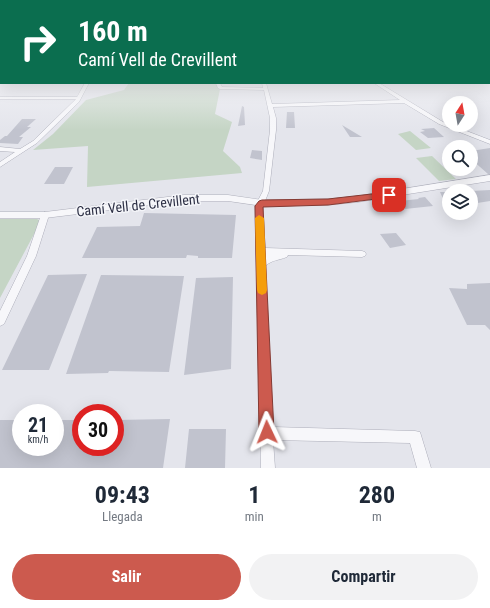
<!DOCTYPE html>
<html lang="es">
<head>
<meta charset="utf-8">
<style>
	body { margin:0; font-family:"Roboto Condensed",sans-serif; background:#f2f2f3; color:#1f2937; height:100vh; display:flex; flex-direction:column; font-size:15px; white-space:nowrap }
	* { box-sizing:border-box; margin:0 }
	p { font-size:13px; color:#747a83 }
	.icon { flex:none; width:22px; height:22px; fill:none; stroke:currentColor; stroke-width:2; stroke-linecap:round; stroke-linejoin:round }
	.map { position:relative; height:468px; overflow:hidden }
	.sheet { display:flex; flex-direction:column; background:#fff; flex:1 }
	.sheet>* { flex:none }
	.banner { position:absolute; left:0px; top:0px; width:490px; height:84px; box-shadow:0 4px 16px #0002; background:#0b6e4f; color:#fff; overflow:hidden }
	.needle { width:26px; rotate:11deg }
	.tools { position:absolute; left:442px; top:96px; display:grid; gap:8px }
	.tools a { display:grid; place-items:center; width:36px; height:36px; border-radius:50%; background:#fff; box-shadow:0 4px 16px #0002; font-size:20px }
	.speed { position:absolute; left:12px; top:404px; display:flex; gap:8px; font-size:20px; font-weight:700; text-align:center }
	.speed>* { display:grid; place-content:center; width:52px; height:52px; border-radius:50%; background:#fff; box-shadow:0 4px 16px #0002; line-height:1 }
	.speed small { font-size:10px; font-weight:400 }
	.speed .limit { border:6px solid #d22; background:#fff; color:#111 }
	.pin { position:absolute; display:grid; place-items:center; width:34px; height:34px; color:#fff; margin:-17px; border-radius:8px; box-shadow:0 2px 6px #0006 }
	.me { position:absolute; width:44px; margin:-22px; rotate:358deg; stroke-linejoin:round; filter:drop-shadow(0 0 3px #0008) }
	.turn { display:flex; align-items:center; gap:14px; height:84px; padding:0 12px; font-size:18px }
	.turn .icon { width:52px; height:52px; stroke-width:2.5 }
	.turn b { display:block; font-size:28px; line-height:34px }
	.eta { display:flex; justify-content:space-evenly; align-items:center; height:68px; text-align:center }
	.eta b { font-size:24px; font-weight:700; line-height:28px }
	.cta { display:flex; gap:8px; margin-top:auto; padding:8px 12px }
	.cta a { flex:1; height:46px; border-radius:24px; background:#cc5a4e; color:#fff; font-size:16px; font-weight:700; line-height:46px; text-align:center }
	.cta a+a { background:#f2f2f3; color:#1f2937 }
	.map>svg:first-child { display:block }
	.green { fill:#c5d5c5 }
	.building { fill:#c1c3ce }
	.lines { fill:none; stroke-linecap:round; stroke-linejoin:round }
	.minor-casing { stroke:#adaeba; stroke-width:1 }
	.tertiary-casing { stroke:#adaeba; stroke-width:1 }
	.minor { fill:#f7f7fa; fill-rule:evenodd }
	.tertiary { fill:#f7f7fa; fill-rule:evenodd }
	.route { fill:#cc5a4e; stroke:#853a33 }
	.slow { fill:#f59e0b }
	.labels { text-anchor:middle; stroke-width:3; stroke-linejoin:round; paint-order:stroke }
	.street-label { font-size:14px; fill:#2c2f44; stroke:#f4f5f9 }
</style>
</head>
<body>
<div class="map">
<svg width="490" height="468" viewBox="0 0 490 468">
	<rect width="100%" height="100%" fill="#e4e5ec"/>
	<path class="green" d="M 129,83 L 215,83 L 220,89 L 215,114 L 232,122 L 223,151 L 240,167 L 242,173 L 87,187 L 88,146 L 33,150 L 53,134 L 86,100 L 124,90 Z
		M 410,131 L 431,148 L 416,150 L 398,134 Z
		M 432,156 L 456,179 L 439,181 L 416,158 Z
		M 0,219 L 37,219 L 41,221 L 0,298 Z"/>
	<path class="building" d="M 242,106 L 244,107 L 245,125 L 238,126 Z
		M 287,112 L 294,112 L 295,128 L 286,128 Z
		M 22,119 L 36,119 L 27,127 L 31,127 L 19,137 L 23,137 L 18,144 L 0,143 L 0,140 L 5,136 L 7,136 Z
		M 342,125 L 362,137 L 350,137 Z
		M 434,128 L 444,137 L 428,138 L 420,132 L 425,131 L 421,129 Z
		M 490,148 L 490,174 L 488,174 L 471,159 L 471,151 Z
		M 252,150 L 262,151 L 262,160 L 250,158 Z
		M 55,167 L 73,167 L 64,184 L 44,184 Z
		M 490,190 L 490,201 L 471,204 L 471,191 Z
		M 440,192 L 449,192 L 449,212 Z
		M 425,197 L 433,206 L 405,209 L 399,201 L 419,199 L 418,198 Z
		M 144,213 L 236,215 L 232,258 L 198,258 L 198,256 L 187,255 L 186,258 L 82,258 L 97,227 L 140,226 Z
		M 396,233 L 406,245 L 390,248 L 380,234 Z
		M 87,274 L 49,370 L 2,370 L 48,275 Z
		M 101,275 L 184,276 L 169,372 L 109,371 L 108,373 L 66,374 Z
		M 233,277 L 231,369 L 184,375 L 196,278 Z
		M 490,283 L 490,330 L 485,325 L 467,325 L 449,288 L 467,289 L 467,284 Z
		M 170,419 L 163,468 L 0,468 L 0,420 L 21,420 L 21,447 L 55,447 L 55,420 L 81,420 L 81,447 L 115,447 L 115,420 Z
		M 189,429 L 226,429 L 225,468 L 185,468 Z"/>
	<g class="lines">
		<defs>
			<path id="minor" d="M 489,70 L 490,70 L 490,73 L 489,73 Z
				M 0,71 L 1,71 L 1,73 L 0,73 Z
				M 85,83 L 89,83 L 79,102 L 37,143 L 0,167 L 0,162 L 15,152 L 0,151 L 0,147 L 20,149 L 33,141 L 76,99 L 0,99 L 0,97 L 77,97 Z
				M 216,83 L 220,83 L 222,87 L 263,88 L 262,83 L 266,83 L 272,104 L 400,100 L 374,83 L 379,83 L 443,122 L 490,140 L 490,144 L 439,124 L 404,103 L 273,107 L 276,118 L 276,130 L 269,191 L 263,206 L 265,248 L 362,251 L 365,252 L 366,254 L 365,256 L 362,257 L 288,255 L 287,257 C 277,261 274,259 265,266 L 273,427 L 415,431 L 420,432 L 431,468 L 417,468 L 410,443 L 273,440 L 275,468 L 261,468 L 255,206 L 263,191 L 270,130 L 270,118 L 264,90 L 220,89 L 218,88 Z
				M 45,212 L 49,215 L 36,256 L 4,324 L 0,326 L 0,311 L 27,256 L 41,215 Z"/>
			<path id="tertiary" d="M 490,175 L 490,181 L 358,202 L 328,205 L 262,206 L 228,201 L 184,201 L 45,218 L 0,218 L 0,212 L 45,212 L 184,195 L 228,195 L 262,200 L 328,199 L 358,196 Z"/>
		</defs>
		<use href="#minor" class="minor-casing"/>
		<use href="#tertiary" class="tertiary-casing"/>
		<use href="#minor" class="minor"/>
		<use href="#tertiary" class="tertiary"/>
	</g>
	<linearGradient id="sky" x2="0" y2="1"><stop stop-color="#8bb0dc"/><stop offset="0.49" stop-color="#f3f3f6"/><stop offset="1" stop-color="#f3f3f6" stop-opacity="0"/></linearGradient>
	<rect width="490" height="130" fill="url(#sky)"/>
	<path class="route" d="M 389,192 L 393,195 L 392,197 L 328,205 L 263,207 L 274,432 L 272,438 L 267,440 L 262,438 L 259,432 L 255,206 L 259,201 L 262,200 L 328,199 Z"/>
	<path class="slow" d="M 259,215 L 264,218 L 267,290 L 266,293 L 262,295 L 258,293 L 257,290 L 255,218 Z"/>
	<g class="labels">
		<g class="street-label">
			<text transform="translate(138 205) rotate(-6)" y="5">Camí Vell de Crevillent</text>
		</g>
	</g>
</svg>
<div class="tools">
<a><svg class="needle" viewBox="-14 -14 28 28"><path d="M0-13l5 13h-10z" fill="#e53935"/><path d="M0 13l5-13h-10z" fill="#747a83"/></svg></a>
<a><svg class="icon" aria-label="search" viewBox="0 0 24 24"><circle cx="10" cy="10" r="6"/><path d="M15 15l6 6"/></svg></a>
<a><svg class="icon" aria-label="layers" viewBox="0 0 24 24"><path d="M12 4l9 5-9 5-9-5zM3 14l9 5 9-5"/></svg></a>
</div>
<div class="speed"><div>21<small>km/h</small></div><div class="limit">30</div></div>
<div class="pin" style="left:389px;top:195px;background:#d93025"><svg class="icon" aria-label="arrive" viewBox="0 0 24 24"><path d="M6 21V4h12l-3 4 3 4H6"/></svg></div>
<svg class="me" style="left:267px;top:432px" viewBox="-20 -20 40 40"><path d="M0-17L14 15 0 8-14 15z" fill="#cc5a4e" stroke="#fff" stroke-width="4"/></svg>
<div class="banner">
<div class="turn"><svg class="icon" aria-label="right" viewBox="0 0 24 24"><path d="M7 20v-9h11M14 6l5 5-5 5"/></svg><div><b>160 m</b>Camí Vell de Crevillent</div></div>
</div>
</div>
<section class="sheet">
<div class="eta">
<div><b>09:43</b><p>Llegada</p></div>
<div><b>1</b><p>min</p></div>
<div><b>280</b><p>m</p></div>
</div>
<div class="cta"><a>Salir</a><a>Compartir</a></div>
</section>
</body>
</html>
